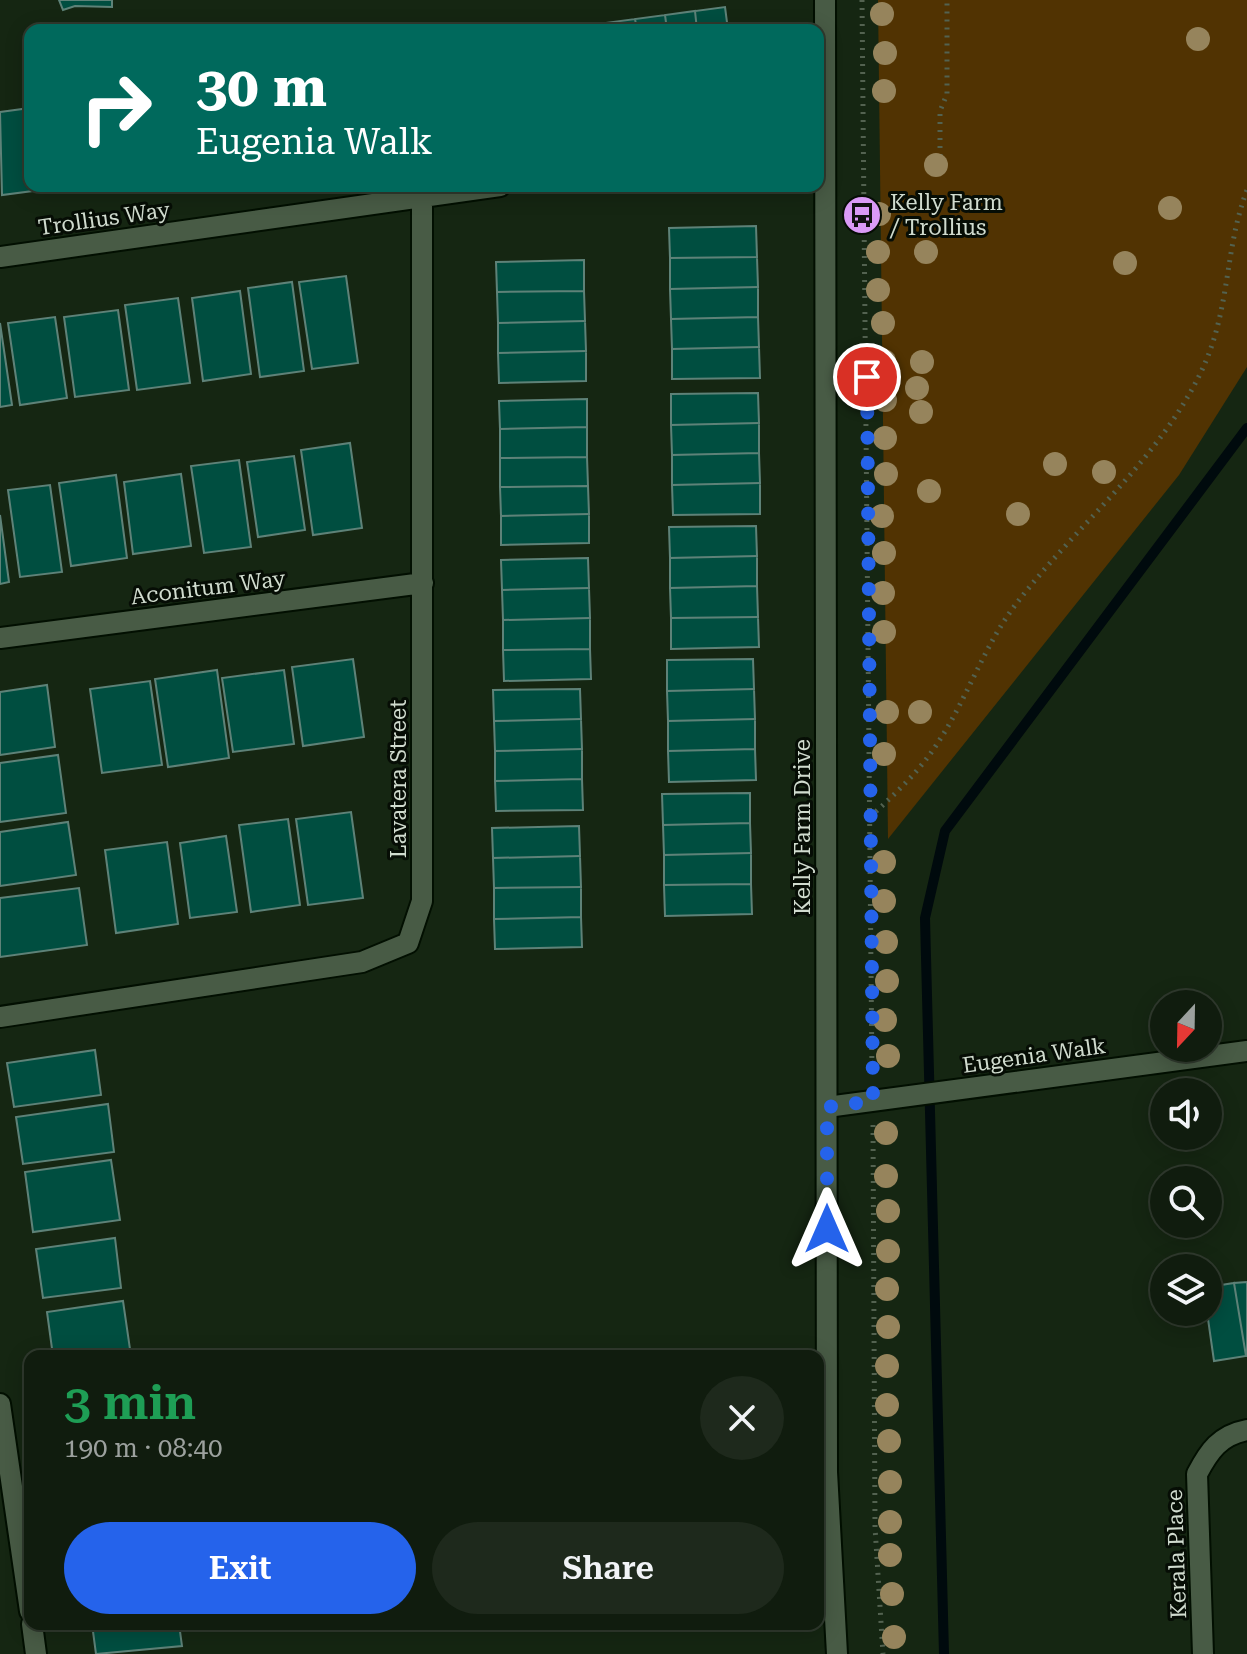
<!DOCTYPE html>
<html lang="en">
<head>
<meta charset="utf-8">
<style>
	body { margin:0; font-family:"Roboto Serif",serif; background:#1e291c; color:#f1f3f6; height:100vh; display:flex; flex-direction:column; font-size:30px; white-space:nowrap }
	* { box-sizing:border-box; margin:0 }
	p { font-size:26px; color:#9ca19e }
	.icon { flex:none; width:44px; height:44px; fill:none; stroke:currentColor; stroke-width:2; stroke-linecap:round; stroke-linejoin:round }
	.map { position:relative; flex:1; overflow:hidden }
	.drawer { position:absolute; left:24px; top:1350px; width:800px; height:280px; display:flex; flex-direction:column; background:#101c0e; border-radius:16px; box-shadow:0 4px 20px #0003,0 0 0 2px #303a2e }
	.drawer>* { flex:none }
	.hud { position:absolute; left:24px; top:24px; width:800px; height:168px; border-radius:16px; box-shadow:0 4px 20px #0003,0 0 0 2px #303a2e; background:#00695c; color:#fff; overflow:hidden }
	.needle { width:52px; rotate:202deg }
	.tools { position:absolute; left:1150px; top:990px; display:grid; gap:16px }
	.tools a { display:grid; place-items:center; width:72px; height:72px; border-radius:50%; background:#101c0e; box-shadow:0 4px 20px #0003,0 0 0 2px #303a2e; font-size:40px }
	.pin { position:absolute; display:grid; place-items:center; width:68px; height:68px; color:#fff; margin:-34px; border:4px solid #fff; border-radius:50%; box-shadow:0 2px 8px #0007 }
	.me { position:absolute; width:88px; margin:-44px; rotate:0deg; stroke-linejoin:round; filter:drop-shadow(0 0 6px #0008) }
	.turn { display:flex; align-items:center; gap:28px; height:168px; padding:0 40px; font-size:36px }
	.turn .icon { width:104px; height:104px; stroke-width:2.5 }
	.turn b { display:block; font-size:56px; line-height:68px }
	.round { display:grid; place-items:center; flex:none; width:84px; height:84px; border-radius:42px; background:#1e291c }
	.summary { display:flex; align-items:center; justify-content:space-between; height:136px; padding:0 40px }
	h1 { font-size:48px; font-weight:600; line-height:60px; color:#1e9e55 }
	.action { display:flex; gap:16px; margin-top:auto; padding:16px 40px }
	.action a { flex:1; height:92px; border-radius:48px; background:#2563eb; color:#fff; font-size:32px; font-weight:600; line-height:92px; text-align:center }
	.action a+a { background:#1e291c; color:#f1f3f6 }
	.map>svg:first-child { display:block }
	.green { fill:#513302 }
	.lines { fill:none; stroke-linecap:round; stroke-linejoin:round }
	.stream { stroke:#000a0d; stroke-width:10 }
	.building { fill:#004e40; stroke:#5e8278; stroke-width:2 }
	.minor-casing { stroke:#020f01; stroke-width:24 }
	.tertiary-casing { stroke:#020f01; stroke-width:24 }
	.path { stroke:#536250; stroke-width:5; stroke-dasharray:2 6; stroke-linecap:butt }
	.minor { stroke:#485b45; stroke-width:20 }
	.tertiary { stroke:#485b45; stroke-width:20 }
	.tree { fill:#96845c }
	.route { stroke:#2563eb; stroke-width:14; stroke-dasharray:0 25.2 }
	.labels { text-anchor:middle; stroke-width:6; stroke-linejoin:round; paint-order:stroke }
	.poi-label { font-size:22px; fill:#d0dbce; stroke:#060d05; text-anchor:start }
	.street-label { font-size:22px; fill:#d0dbce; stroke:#060d05 }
</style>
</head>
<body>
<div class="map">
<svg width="1247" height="1654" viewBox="0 0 1247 1654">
	<rect width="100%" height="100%" fill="#152612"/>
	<path class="green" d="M 878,0 L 1247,0 L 1247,367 L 1179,475 L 888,839 Z"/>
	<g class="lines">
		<path class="stream" d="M 944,1654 L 925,918 L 945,831 L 1247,428"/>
	</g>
	<path class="building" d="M 59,0 L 112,0 L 112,7 L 75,6 L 63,10 Z
		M 725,7 L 728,30 L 697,30 L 695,11 Z
		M 695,11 L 697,30 L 667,30 L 665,15 Z
		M 665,15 L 667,30 L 637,30 L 635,19 Z
		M 635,19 L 637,30 L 606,30 L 605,23 Z
		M 30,108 L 30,186 L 56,188 L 2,195 L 0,112 Z
		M 756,226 L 757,257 L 670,258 L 669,228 Z
		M 757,257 L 758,287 L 670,289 L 670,258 Z
		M 584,260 L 584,291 L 497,292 L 496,262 Z
		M 346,276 L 358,363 L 312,369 L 299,282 Z
		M 292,282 L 304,371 L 260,377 L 248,288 Z
		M 758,287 L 758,317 L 671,319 L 670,289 Z
		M 240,291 L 251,374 L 203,381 L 192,298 Z
		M 584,291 L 585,321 L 498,323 L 497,292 Z
		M 178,298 L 190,383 L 137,390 L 125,305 Z
		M 118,310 L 129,390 L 75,397 L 64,317 Z
		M 55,317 L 67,398 L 20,405 L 8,323 Z
		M 758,317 L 759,347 L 672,349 L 671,319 Z
		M 585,321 L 586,351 L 498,353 L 498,323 Z
		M 0,323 L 12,405 L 0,407 Z
		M 759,347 L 760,378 L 672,379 L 672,349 Z
		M 586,351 L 586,381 L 499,383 L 498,353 Z
		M 758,393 L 759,423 L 671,425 L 671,394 Z
		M 587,399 L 587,427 L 500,429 L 499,401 Z
		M 759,423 L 759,453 L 672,455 L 671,425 Z
		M 587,427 L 587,457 L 500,458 L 500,429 Z
		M 350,443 L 362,528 L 313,535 L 301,450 Z
		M 759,453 L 760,483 L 672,485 L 672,455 Z
		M 294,456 L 305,530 L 258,537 L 247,462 Z
		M 587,457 L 588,486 L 500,487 L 500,458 Z
		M 239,460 L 251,547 L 204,553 L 191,466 Z
		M 181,474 L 191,546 L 133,554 L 124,482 Z
		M 116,475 L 127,558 L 71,566 L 59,483 Z
		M 760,483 L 760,514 L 673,515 L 672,485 Z
		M 50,485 L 62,572 L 20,577 L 8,490 Z
		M 588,486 L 589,514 L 501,516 L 500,487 Z
		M 589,514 L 589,543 L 501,545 L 501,516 Z
		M 0,515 L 9,582 L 0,584 Z
		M 756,526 L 757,556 L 670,558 L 669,527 Z
		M 757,556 L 757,586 L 670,588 L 670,558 Z
		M 588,558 L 589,588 L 502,590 L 501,560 Z
		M 757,586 L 758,617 L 671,618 L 670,588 Z
		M 589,588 L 590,618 L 503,620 L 502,590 Z
		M 758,617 L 759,647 L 671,649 L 671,618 Z
		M 590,618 L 590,649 L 503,650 L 503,620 Z
		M 590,649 L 591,679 L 504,681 L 503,650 Z
		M 353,659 L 364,737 L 303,746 L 292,667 Z
		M 753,659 L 754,689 L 667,691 L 667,660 Z
		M 217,670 L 229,758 L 168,767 L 155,679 Z
		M 284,670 L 294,744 L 233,752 L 222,678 Z
		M 150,681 L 162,765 L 102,773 L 90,689 Z
		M 47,685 L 55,747 L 0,755 L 0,692 Z
		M 580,689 L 581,719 L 494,721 L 493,690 Z
		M 754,689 L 755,719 L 668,721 L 667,691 Z
		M 581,719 L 582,749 L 495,751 L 494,721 Z
		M 755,719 L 755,749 L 668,751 L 668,721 Z
		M 582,749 L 582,779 L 495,781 L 495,751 Z
		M 755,749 L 756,780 L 669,782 L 668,751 Z
		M 58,755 L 66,813 L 0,822 L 0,763 Z
		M 582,779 L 583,810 L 496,811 L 495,781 Z
		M 750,793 L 750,823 L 663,825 L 662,794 Z
		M 351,812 L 363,898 L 308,905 L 296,819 Z
		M 288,819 L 300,905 L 251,912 L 239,825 Z
		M 68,822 L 76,875 L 0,886 L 0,832 Z
		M 750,823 L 751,853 L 664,855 L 663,825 Z
		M 579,826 L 580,856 L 493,858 L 492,828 Z
		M 226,836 L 237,912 L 190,918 L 180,843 Z
		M 167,842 L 178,924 L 116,933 L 105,850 Z
		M 751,853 L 751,884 L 664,885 L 664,855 Z
		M 580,856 L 581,887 L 494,888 L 493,858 Z
		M 751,884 L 752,914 L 665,916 L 664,885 Z
		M 581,887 L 581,917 L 494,919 L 494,888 Z
		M 79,888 L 87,945 L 0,957 L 0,898 Z
		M 581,917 L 582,947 L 495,949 L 494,919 Z
		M 95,1050 L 101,1095 L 14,1107 L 7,1063 Z
		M 108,1104 L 114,1152 L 23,1164 L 16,1117 Z
		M 111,1160 L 120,1220 L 33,1232 L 25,1172 Z
		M 115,1238 L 121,1288 L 43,1298 L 36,1249 Z
		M 1247,1282 L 1247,1356 L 1246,1356 L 1234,1283 Z
		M 1234,1283 L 1246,1356 L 1214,1361 L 1207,1312 L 1208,1287 Z
		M 123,1301 L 131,1356 L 53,1356 L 47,1312 Z
		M 92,1624 L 179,1624 L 182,1646 L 96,1654 Z"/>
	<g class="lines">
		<defs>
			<path id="minor" d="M 0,257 L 500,186
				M 0,638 L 423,583
				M 0,1017 L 362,962 L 408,943 L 422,901 L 422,197
				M 827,1107 L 1247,1051
				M 0,1404 L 30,1611
				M 32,1624 L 36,1654
				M 1203,1654 L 1197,1474 C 1209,1451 1220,1435 1247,1430"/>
			<path id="tertiary" d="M 825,0 L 827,1472 L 837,1654"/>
		</defs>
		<use href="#minor" class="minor-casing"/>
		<use href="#tertiary" class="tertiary-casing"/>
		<path class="path" d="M 862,0 L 872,1075
			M 940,156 L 940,111 L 947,94 L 947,0
			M 870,817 C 896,793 920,771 939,741 C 967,698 983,649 1013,608 C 1073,528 1157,463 1201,372 C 1231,310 1224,250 1247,190
			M 873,1125 L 875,1527 L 883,1654"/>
		<use href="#minor" class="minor"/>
		<use href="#tertiary" class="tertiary"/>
	</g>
	<g class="tree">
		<circle cx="882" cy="14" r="12"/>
		<circle cx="1198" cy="39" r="12"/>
		<circle cx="885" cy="53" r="12"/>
		<circle cx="884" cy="91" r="12"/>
		<circle cx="936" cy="165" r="12"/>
		<circle cx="1170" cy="208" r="12"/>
		<circle cx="879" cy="214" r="12"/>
		<circle cx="878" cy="252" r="12"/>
		<circle cx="926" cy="252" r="12"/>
		<circle cx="1125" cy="263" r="12"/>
		<circle cx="878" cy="290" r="12"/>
		<circle cx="883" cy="323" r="12"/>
		<circle cx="884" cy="361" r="12"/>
		<circle cx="922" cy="362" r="12"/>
		<circle cx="917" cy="388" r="12"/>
		<circle cx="885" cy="400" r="12"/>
		<circle cx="921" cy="412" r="12"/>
		<circle cx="885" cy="438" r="12"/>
		<circle cx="1055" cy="464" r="12"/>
		<circle cx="1104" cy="472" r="12"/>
		<circle cx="886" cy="474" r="12"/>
		<circle cx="929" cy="491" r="12"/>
		<circle cx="1018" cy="514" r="12"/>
		<circle cx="882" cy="516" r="12"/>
		<circle cx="884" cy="553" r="12"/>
		<circle cx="883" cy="593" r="12"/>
		<circle cx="884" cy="632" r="12"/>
		<circle cx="887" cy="712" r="12"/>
		<circle cx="920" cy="712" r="12"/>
		<circle cx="884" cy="754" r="12"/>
		<circle cx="884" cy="862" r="12"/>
		<circle cx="884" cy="901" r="12"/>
		<circle cx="886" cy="942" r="12"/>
		<circle cx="887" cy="981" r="12"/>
		<circle cx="885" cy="1020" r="12"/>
		<circle cx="888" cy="1056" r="12"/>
		<circle cx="886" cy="1133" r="12"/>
		<circle cx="886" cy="1176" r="12"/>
		<circle cx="888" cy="1211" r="12"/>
		<circle cx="888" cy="1251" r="12"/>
		<circle cx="887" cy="1289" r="12"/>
		<circle cx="888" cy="1327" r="12"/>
		<circle cx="887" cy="1366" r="12"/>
		<circle cx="887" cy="1405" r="12"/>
		<circle cx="889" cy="1441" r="12"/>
		<circle cx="890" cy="1482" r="12"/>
		<circle cx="890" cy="1522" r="12"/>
		<circle cx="890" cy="1555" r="12"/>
		<circle cx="892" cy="1594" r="12"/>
		<circle cx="894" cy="1637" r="12"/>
	</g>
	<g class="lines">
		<path class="route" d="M 827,1229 L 827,1107 L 873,1101 L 867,377"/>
	</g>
	<defs>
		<symbol id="bus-disc" viewBox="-11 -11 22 22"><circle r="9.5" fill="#da9af6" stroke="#060d05"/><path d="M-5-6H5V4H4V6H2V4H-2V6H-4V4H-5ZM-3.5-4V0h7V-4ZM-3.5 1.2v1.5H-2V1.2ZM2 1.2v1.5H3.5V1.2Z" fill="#111"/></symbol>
	</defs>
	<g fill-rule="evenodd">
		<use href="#bus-disc" x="840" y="193" width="44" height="44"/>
	</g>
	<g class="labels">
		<g class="poi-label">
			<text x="890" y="210">Kelly Farm<tspan x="890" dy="25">/ Trollius</tspan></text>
		</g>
		<g class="street-label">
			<text transform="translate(104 218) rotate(-8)" y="8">Trollius Way</text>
			<text transform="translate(208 587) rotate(-7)" y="8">Aconitum Way</text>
			<text transform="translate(398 779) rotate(-90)" y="8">Lavatera Street</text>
			<text transform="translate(802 827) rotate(-90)" y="8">Kelly Farm Drive</text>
			<text transform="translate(1034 1055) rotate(-8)" y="8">Eugenia Walk</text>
			<text transform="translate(1176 1554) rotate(-92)" y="8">Kerala Place</text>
		</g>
	</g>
</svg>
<div class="tools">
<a><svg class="needle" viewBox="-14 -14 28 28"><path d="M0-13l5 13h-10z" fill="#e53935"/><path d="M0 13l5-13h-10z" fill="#9ca19e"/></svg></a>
<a><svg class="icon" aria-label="sound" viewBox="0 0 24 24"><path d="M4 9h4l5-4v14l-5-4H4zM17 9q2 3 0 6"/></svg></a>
<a><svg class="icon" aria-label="search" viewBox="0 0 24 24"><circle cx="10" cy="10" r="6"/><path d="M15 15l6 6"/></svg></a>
<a><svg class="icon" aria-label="layers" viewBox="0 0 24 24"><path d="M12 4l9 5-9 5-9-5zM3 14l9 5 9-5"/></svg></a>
</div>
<div class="pin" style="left:867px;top:377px;background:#d93025"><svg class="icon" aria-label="arrive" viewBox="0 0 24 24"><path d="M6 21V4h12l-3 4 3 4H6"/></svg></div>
<svg class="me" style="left:827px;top:1229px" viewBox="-20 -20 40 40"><path d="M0-17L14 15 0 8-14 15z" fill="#2563eb" stroke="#fff" stroke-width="4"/></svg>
<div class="hud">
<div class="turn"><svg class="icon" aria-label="right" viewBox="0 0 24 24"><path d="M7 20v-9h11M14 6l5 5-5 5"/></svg><div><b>30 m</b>Eugenia Walk</div></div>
</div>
<section class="drawer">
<div class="summary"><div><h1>3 min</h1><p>190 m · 08:40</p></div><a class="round"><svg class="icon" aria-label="close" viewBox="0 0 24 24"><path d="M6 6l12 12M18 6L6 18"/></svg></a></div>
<div class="action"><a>Exit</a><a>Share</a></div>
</section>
</div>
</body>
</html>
